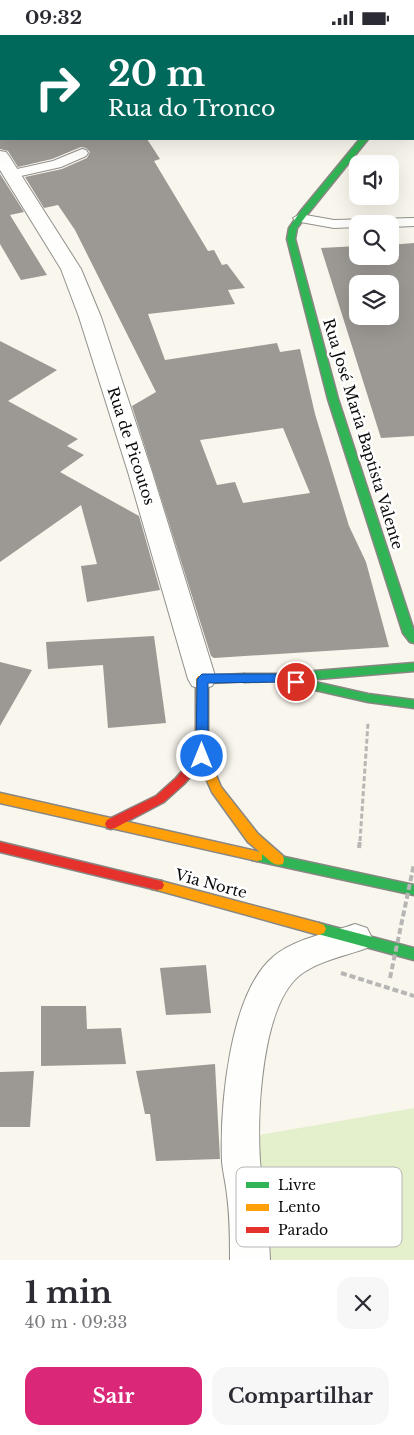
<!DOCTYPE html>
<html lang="pt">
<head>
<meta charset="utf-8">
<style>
	body { margin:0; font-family:"Libre Baskerville",serif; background:#f7f7f7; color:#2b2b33; height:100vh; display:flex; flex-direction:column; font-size:19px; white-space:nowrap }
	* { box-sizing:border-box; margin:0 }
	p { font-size:16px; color:#7c7c81 }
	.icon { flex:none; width:28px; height:28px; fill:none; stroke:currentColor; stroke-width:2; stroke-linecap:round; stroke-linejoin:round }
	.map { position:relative; height:1225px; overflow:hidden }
	.drawer { display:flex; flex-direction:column; background:#fff; flex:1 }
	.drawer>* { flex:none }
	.top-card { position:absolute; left:0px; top:0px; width:415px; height:105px; box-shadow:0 5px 20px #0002; background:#00695c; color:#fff; overflow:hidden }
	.tools { position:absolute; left:349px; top:120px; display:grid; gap:10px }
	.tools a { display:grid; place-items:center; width:50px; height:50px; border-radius:10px; background:#fff; box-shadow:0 5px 20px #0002; font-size:25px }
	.pin { position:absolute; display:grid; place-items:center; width:42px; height:42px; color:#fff; margin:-21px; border:2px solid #fff; border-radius:50%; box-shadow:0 1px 5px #0007 }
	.me { position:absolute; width:55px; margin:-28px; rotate:0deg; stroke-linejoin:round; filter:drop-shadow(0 0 4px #0008) }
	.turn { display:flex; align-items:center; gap:18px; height:105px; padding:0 25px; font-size:22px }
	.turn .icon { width:65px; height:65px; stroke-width:2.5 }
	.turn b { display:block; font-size:35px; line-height:42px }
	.round { display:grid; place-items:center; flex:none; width:52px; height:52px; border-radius:15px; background:#f7f7f7 }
	.summary { display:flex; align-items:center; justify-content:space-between; height:85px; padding:0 25px }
	h1 { font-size:30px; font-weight:700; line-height:38px }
	.button { display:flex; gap:10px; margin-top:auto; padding:10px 25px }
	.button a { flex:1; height:58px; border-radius:15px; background:#db2777; color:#fff; font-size:20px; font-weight:700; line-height:58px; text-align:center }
	.button a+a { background:#f7f7f7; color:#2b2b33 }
	.status { display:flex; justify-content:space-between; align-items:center; height:35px; padding:0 25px; background:#fff; direction:ltr }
	.status svg { height:14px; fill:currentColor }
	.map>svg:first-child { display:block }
	.green { fill:#e4efcb }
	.building { fill:#9c9893; fill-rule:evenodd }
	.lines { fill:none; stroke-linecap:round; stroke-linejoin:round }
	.lane-casing { stroke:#92908c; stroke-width:2 }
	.street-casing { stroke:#92908c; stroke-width:2 }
	.fast-casing { stroke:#888783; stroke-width:3 }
	.slow-casing { stroke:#888783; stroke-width:3 }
	.jam-casing { stroke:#888783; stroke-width:3 }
	.path-far1 { stroke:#b7b6b5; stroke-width:3; stroke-dasharray:5 2.5; stroke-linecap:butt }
	.path { stroke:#b7b6b5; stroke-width:4; stroke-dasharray:6 3; stroke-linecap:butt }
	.lane { fill:#fefefc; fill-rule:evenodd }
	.street { fill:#fefefc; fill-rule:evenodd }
	.fast { fill:#30b455; fill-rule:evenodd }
	.slow { fill:#ff9f0a; fill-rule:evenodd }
	.jam { fill:#e5322d; fill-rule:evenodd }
	.path-bridge { stroke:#b7b6b5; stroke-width:4; stroke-dasharray:6 3; stroke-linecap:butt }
	.route { fill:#1a73e8; stroke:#114b97 }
	.labels { text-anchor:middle; stroke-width:5; stroke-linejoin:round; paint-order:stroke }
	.street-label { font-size:15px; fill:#0a0a0a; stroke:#fff }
	.key { fill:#fff; stroke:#b6b6b6; stroke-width:1 }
	.key-label { font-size:14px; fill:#0a0a0a }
</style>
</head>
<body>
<div class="status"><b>09:32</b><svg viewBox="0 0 49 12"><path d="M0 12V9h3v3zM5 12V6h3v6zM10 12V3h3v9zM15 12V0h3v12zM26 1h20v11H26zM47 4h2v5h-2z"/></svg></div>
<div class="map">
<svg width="414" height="1225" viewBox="0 0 414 1225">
	<rect width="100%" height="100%" fill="#f9f6ed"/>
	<path class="green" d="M 414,1073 L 414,1225 L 267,1225 L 254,1101 Z"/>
	<path class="building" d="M 0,104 L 147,104 L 160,124 L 154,126 L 208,216 L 214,215 L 222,230 L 227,229 L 245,253 L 228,255 L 235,269 L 148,279 L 165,325 L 277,308 L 280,317 L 300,314 L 315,379 L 349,491 L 366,527 L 389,612 L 214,623 L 211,621 L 132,371 L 156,357 L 75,195 L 58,170 L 44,173 L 25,142 L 62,134 L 87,123 L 90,117 L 86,113 L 81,112 L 52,124 L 18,132 L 8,116 L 0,114 ZM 283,393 L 310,458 L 243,468 L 235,447 L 217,450 L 200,405 Z
		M 0,139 L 24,177 L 10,180 L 47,240 L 21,245 L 0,209 Z
		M 414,208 L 414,401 L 381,403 L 321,213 L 358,211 L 358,221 L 390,221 L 390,210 ZM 358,249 L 390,249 L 390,281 L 358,281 Z
		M 0,306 L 57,335 L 8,366 L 78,404 L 67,411 L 84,420 L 60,437 L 139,481 L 160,555 L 87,567 L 81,531 L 97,529 L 81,470 L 0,527 Z
		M 154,601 L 166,688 L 108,693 L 103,630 L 48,634 L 46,607 Z
		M 0,627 L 32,635 L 0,691 Z
		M 206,930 L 211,978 L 166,980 L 160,933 Z
		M 41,971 L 86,971 L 87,994 L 121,993 L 126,1029 L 41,1031 Z
		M 215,1029 L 220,1124 L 156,1126 L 150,1079 L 145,1079 L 136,1036 Z
		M 34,1036 L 30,1092 L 0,1092 L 0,1037 Z"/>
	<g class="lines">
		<defs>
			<path id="lane" d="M 143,0 L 160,0 L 160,1 L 144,1 Z
				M 82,114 L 86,115 L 88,118 L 86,121 L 61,132 L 12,143 L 6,139 L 8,136 L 53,126 Z
				M 300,179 L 334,185 L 414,183 L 414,191 L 390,192 L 390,189 L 358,189 L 358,192 L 334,193 L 295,186 L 293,183 Z"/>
			<path id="street" d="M 0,0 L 7,0 L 8,1 L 1,1 L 0,7 Z
				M 0,116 L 6,117 L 9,121 L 81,234 L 101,282 L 152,437 L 216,644 L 212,651 L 202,654 L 192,651 L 188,644 L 128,437 L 79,282 L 61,234 L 0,135 Z
				M 355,889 L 367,893 L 372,903 L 367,913 C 345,921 318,926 300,940 C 261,971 257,1080 260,1126 C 261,1139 264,1151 266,1164 C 268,1184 269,1205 270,1225 L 230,1225 C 230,1203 230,1182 227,1160 C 226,1149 223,1138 222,1127 C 220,1072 229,958 274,921 C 296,903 329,898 355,889 Z"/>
			<path id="fast" d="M 389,0 L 395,0 L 396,1 L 390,1 Z
				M 0,85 L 1,85 L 1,89 L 0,89 Z
				M 360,104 L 368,104 L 306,181 L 297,193 L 295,204 L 338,364 L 414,596 L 414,608 L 410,607 L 403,598 L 328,364 L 287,204 L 289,193 L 300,177 Z
				M 414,628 L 414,636 L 306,645 L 368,659 L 414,665 L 414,673 L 368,667 L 302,652 L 300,649 L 306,645 L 244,647 L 238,643 L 244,639 L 278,639 Z
				M 257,816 L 414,850 L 414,860 L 257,826 L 252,825 L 251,821 L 252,817 Z
				M 319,888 L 414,913 L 414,925 L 314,898 L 312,894 L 314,890 Z"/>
			<path id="slow" d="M 244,639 L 250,643 L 248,646 L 208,648 L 208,721 L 221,752 L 258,799 L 283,821 L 284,825 L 283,829 C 274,832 269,825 262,819 L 262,825 L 257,826 L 0,768 L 0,758 L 260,817 L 248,807 L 212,757 L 196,721 L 196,644 L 198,641 Z
				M 157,845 L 319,888 L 324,890 L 326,894 L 324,898 L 319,900 L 157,855 L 152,854 L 150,850 L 152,846 Z"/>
			<path id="jam" d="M 202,716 L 206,718 L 208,721 L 206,724 L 184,749 L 164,767 L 115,793 L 111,794 L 107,793 L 105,789 L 107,785 L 156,761 L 176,743 L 198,718 Z
				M 0,807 L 157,845 L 162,846 L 164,850 L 162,854 L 157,855 L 0,817 Z"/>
		</defs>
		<use href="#lane" class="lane-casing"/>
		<use href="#street" class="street-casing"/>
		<use href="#fast" class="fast-casing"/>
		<use href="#slow" class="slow-casing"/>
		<use href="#jam" class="jam-casing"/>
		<path class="path-far1" d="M 360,806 L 368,688"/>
		<path class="path" d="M 359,813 L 360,805
			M 341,938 L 414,961"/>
		<use href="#lane" class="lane"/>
		<use href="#street" class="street"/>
		<use href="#fast" class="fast"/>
		<use href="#slow" class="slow"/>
		<use href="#jam" class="jam"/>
		<path class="path-bridge" d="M 390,943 L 414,829"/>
	</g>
	<path class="route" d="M 202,639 L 278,639 L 300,644 L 302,647 L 296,651 L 278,647 L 208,648 L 208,721 L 206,724 L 198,724 L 196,721 L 197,644 Z"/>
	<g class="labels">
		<g class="street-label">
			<text transform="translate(363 399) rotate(73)" y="5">Rua José Maria Baptista Valente</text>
			<text transform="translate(131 411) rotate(72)" y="5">Rua de Picoutos</text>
			<text transform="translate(211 849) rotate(15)" y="5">Via Norte</text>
		</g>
	</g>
	<rect x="236" y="1132" width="166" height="80" rx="8" class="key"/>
	<rect x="246" y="1147" width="23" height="6" fill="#30b455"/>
	<rect x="246" y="1169" width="23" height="7" fill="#ff9f0a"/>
	<rect x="246" y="1192" width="23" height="6" fill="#e5322d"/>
	<g class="key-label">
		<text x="278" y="1155">Livre</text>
		<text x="278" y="1177">Lento</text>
		<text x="278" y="1200">Parado</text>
	</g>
</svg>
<div class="tools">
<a><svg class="icon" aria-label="sound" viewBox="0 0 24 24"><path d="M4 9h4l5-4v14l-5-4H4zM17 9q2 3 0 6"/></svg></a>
<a><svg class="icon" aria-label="search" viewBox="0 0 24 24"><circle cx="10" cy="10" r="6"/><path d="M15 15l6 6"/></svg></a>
<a><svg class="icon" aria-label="layers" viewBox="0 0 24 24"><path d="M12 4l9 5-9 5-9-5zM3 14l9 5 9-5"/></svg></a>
</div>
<div class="pin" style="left:296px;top:647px;background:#d93025"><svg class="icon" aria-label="arrive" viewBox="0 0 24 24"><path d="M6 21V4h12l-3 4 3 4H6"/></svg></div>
<svg class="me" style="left:202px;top:721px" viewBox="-20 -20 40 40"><circle r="17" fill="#1a73e8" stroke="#fff" stroke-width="3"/><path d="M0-11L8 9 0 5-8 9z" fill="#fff"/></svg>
<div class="top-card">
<div class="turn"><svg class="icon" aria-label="right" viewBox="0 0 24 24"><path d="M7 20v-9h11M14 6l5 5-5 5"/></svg><div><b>20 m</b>Rua do Tronco</div></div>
</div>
</div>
<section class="drawer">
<div class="summary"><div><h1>1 min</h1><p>40 m · 09:33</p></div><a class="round"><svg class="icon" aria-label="close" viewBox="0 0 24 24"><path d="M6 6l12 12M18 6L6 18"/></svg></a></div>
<div class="button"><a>Sair</a><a>Compartilhar</a></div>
</section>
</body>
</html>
